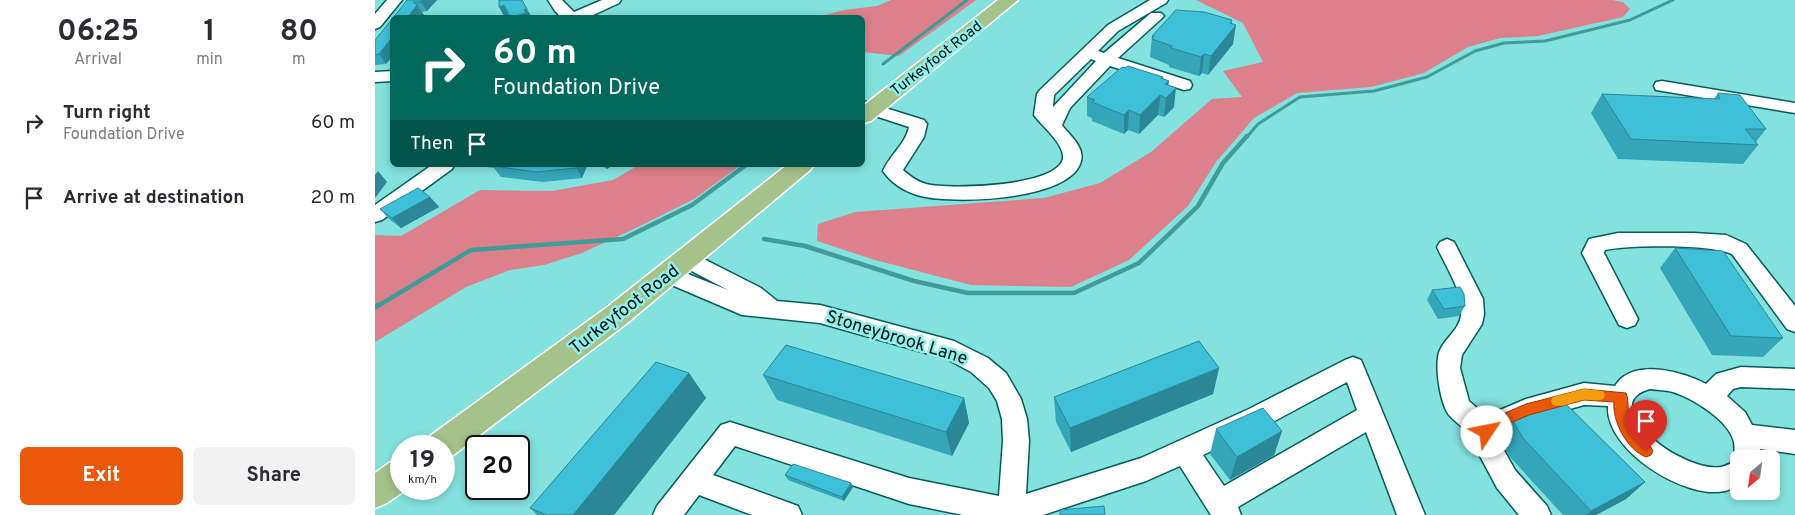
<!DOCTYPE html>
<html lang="en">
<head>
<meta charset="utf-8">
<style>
	body { margin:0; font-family:Overpass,sans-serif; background:#f2f2f3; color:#2b2b33; height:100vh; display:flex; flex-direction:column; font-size:19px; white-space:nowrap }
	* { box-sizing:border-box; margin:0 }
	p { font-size:16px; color:#7c7c81 }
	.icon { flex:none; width:28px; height:28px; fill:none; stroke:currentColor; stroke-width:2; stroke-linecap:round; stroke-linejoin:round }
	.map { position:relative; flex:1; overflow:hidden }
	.panel { display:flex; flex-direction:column; background:#fff; width:375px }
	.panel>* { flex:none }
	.top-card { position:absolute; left:15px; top:15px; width:475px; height:152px; border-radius:8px; box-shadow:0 2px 8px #0003; background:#00695c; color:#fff; overflow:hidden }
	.needle { width:32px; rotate:209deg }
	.controls { position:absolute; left:1355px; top:450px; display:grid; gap:10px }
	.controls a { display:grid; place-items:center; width:50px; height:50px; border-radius:8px; background:#fff; box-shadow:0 2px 8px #0003; font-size:25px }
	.speed { position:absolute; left:15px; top:435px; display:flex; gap:10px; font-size:25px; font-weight:700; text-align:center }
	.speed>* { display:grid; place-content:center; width:65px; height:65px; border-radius:50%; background:#fff; box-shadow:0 2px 8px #0003; line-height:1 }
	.speed small { font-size:12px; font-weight:400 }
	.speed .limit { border:2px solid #111; border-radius:8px; background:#fff; color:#111 }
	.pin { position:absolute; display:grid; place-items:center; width:42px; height:42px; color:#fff; margin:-51px -21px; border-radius:50% 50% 50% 0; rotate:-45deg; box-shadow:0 0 5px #0007 }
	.pin .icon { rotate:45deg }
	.me { position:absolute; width:55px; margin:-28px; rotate:56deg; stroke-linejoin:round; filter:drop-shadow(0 0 4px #0008) }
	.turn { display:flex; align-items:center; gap:18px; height:105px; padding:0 20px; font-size:22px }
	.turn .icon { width:65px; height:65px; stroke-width:2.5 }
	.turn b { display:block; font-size:35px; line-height:42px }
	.then { display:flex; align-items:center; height:48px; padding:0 20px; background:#0003; gap:10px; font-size:19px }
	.eta { display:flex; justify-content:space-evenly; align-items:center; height:85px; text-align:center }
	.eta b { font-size:30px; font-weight:700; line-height:35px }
	.cta { display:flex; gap:10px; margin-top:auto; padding:10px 20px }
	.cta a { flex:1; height:58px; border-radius:8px; background:#ea580c; color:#fff; font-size:20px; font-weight:700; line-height:58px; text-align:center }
	.cta a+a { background:#f2f2f3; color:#2b2b33 }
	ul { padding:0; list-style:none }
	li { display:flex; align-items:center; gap:15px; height:75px; padding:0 20px }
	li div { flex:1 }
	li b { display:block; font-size:19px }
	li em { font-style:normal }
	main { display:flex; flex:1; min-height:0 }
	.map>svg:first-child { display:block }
	.green { fill:#dc808b }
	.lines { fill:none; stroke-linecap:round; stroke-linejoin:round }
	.stream-far2 { stroke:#409b99; stroke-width:3 }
	.stream-far1 { stroke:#409b99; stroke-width:4.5 }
	.stream { stroke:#409b99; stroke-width:5 }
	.minor-casing { stroke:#055c5b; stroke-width:3 }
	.major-casing { stroke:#fff; stroke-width:3 }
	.minor { fill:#fff; fill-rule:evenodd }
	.major { fill:#a4c28a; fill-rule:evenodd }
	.wall { fill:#35a5ba }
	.shaded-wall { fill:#2b8697 }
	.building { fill:#3ec0d8; stroke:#2b8697 }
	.route { fill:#ea580c; stroke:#983908 }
	.slow { fill:#f59e0b }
	.labels { text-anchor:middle; stroke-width:5; stroke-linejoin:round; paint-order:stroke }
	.far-street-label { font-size:15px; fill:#011211; stroke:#90efeb }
	.street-label { font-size:18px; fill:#011211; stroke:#90efeb }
</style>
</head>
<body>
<main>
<section class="panel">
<div class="eta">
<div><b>06:25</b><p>Arrival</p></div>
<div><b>1</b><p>min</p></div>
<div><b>80</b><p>m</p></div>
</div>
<ul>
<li><svg class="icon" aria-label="right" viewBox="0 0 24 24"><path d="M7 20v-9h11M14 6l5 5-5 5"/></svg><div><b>Turn right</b><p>Foundation Drive</p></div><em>60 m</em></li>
<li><svg class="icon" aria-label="arrive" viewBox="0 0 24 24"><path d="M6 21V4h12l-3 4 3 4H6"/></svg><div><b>Arrive at destination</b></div><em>20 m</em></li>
</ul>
<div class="cta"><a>Exit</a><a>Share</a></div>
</section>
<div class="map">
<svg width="1420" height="515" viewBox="0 0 1420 515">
	<rect width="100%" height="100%" fill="#83e1de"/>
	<path class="green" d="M 516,0 L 601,0 L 524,56 L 488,52 L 488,18 L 442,17 L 469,10 L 502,6 Z
		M 821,0 L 1237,0 L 1248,2 L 1255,9 L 1248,17 L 1163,36 L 1125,38 L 1093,47 L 1049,73 L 996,87 L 922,93 L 879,118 L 841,162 L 813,206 L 754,260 L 696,287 L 596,285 L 500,260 L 442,241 L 443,224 L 480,212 L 669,198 L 725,183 L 776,152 L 837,99 L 867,97 L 848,71 L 888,62 L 868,23 Z
		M 264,165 L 366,165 L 319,199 L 261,228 L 207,253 L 169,265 L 135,270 L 91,287 L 0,342 L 0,235 L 26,236 L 105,190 L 177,191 L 238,180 Z"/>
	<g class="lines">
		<path class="stream-far2" d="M 508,64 L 592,0
			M 871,138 L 883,124 L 925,97 L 999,91 L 1052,77 L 1100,51 L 1129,43 L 1170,41 L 1255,20 L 1298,0"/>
		<path class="stream-far1" d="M 389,239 L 430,246 L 539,281 L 593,293 L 699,293 L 764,263 L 823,206 L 848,163 L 872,136
			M 1,307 L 96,250 L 248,239 L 317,205 L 371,165"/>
		<path class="stream" d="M 0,307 L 3,305"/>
		<defs>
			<path id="minor" d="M 12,0 L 27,0 L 5,27 L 0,29 L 0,14 Z
				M 173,0 L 187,0 L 199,12 L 227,0 L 246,0 L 244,3 L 212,18 L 187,18 L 180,11 Z
				M 775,0 L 793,0 L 791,3 L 743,31 L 723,51 L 729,53 L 776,13 L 786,13 L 789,16 L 786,19 L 743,58 L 815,81 L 817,85 L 815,89 L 809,90 L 735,66 L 695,108 L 687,125 C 694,135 710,147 706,161 C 697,201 574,205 542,195 C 529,191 516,183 508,171 C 515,155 531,143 534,127 L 488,112 L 488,101 L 549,120 L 552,124 L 549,137 L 528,170 C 535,176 541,181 551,184 C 572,190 692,187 688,155 C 686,141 667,126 659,115 L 662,94 L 665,90 L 733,25 ZM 716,59 L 721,61 L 678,107 L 679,95 Z
				M 18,71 L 18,81 L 0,82 L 0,72 Z
				M 1287,81 L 1420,103 L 1420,113 L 1281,90 L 1279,86 L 1281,82 Z
				M 57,165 L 79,165 L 77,169 L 7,220 L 0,222 L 0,205 Z
				M 1243,233 L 1319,233 L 1351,235 L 1371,244 L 1420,306 L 1420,332 L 1412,329 L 1357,254 C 1334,244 1255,245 1230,250 L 1229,253 L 1263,319 L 1260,325 L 1252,328 L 1244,325 L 1207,253 L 1214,239 Z
				M 1072,239 L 1079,242 L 1108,299 L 1109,314 L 1107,324 L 1087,355 L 1085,368 L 1094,401 L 1111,416 L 1151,399 L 1209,383 L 1240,386 C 1242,383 1245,379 1248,377 C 1269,361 1311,373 1331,384 L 1341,374 L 1366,367 L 1420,369 L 1420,389 L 1366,387 L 1358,389 L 1352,396 L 1370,412 L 1377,425 L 1420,430 L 1420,454 L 1385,449 L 1386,459 L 1364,459 L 1364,485 C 1359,488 1354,490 1350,491 C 1310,500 1230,450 1233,406 L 1209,405 L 1156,420 L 1124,433 L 1122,438 L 1140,470 L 1172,506 L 1176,515 L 1144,515 L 1122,488 L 1096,439 L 1098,435 C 1090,429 1080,422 1074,415 C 1065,403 1058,361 1066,348 C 1072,337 1085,328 1086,315 C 1089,293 1071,267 1062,247 L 1065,242 ZM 1275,389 C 1282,390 1290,390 1298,392 C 1317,398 1354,420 1359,442 C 1360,448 1359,455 1361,461 C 1356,463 1351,466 1346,467 C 1306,473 1219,404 1275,389 Z
				M 313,251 L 386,288 L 402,301 L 445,305 L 579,341 L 613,358 L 631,373 L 646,399 L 652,419 L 654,441 L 651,494 L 766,458 L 874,409 L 970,360 L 978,357 L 986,360 L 1050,515 L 1022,515 L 991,432 L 863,507 L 866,515 L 836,515 L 805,466 L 771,481 L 668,515 L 588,515 L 534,504 L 360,446 L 338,475 L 423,506 L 427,515 L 377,515 L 324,495 L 309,515 L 278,515 L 282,506 L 346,425 L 355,422 L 534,478 L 624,496 L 628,441 L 627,419 L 622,401 L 614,388 L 596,372 L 572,359 L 445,323 L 367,315 L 285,280 L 282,274 L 285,268 L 293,266 L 353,290 L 305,265 L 302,259 L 305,253 ZM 972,382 L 982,410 L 849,486 L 828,455 L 892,425 Z"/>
			<path id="major" d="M 623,0 L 643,0 L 496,121 L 488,123 L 488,106 Z
				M 412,165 L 439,165 L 435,170 L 251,324 L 77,456 L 69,459 L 69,446 L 50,446 L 55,436 L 231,308 Z
				M 26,459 L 26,489 L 32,489 L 12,503 L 0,508 L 0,473 L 14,463 Z"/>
		</defs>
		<use href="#minor" class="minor-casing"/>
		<use href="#major" class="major-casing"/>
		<use href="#minor" class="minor"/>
		<use href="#major" class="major"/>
	</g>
	<path class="wall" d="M 32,0 L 62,0 L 52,11 L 47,12 L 49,15 L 47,18 L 18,18 Z
		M 857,24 L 858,44 L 833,75 L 827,73 L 824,76 L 794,67 L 794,65 L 775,57 L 777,36 Z
		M 0,40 L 11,64 L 0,65 Z
		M 750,68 L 794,81 L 793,85 L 799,107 L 789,117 L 783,115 L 764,134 L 753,130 L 749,134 L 717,121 L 717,118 L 712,116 L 712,97 Z
		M 1343,93 L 1391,129 L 1381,142 L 1383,145 L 1368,164 L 1243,159 L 1216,113 L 1227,94 L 1339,99 Z
		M 95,165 L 211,165 L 212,166 L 207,178 L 168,182 L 126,177 L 119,168 Z
		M 225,165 L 238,165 L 232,169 Z
		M 55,197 L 64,207 L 26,228 L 14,219 L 5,209 Z
		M 1300,248 L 1408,338 L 1388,357 L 1337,355 L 1285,268 Z
		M 1057,290 L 1090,306 L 1084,316 L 1063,319 L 1052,300 Z
		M 844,368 L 838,394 L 696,452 L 681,422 L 679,397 Z
		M 314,373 L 331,398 L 239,515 L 162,515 L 155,508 Z
		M 388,375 L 589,398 L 594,423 L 577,456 L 402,400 Z
		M 1138,421 L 1270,482 L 1251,499 L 1221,515 L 1188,515 L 1134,456 L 1125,439 Z
		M 841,429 L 907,431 L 899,455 L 855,480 L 835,454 Z
		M 410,475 L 476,483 L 478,487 L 469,501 L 413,480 Z"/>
	<path class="shaded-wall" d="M 47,0 L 62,0 L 52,11 L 46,2 Z
		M 147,0 L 157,18 L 136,18 L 149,10 Z
		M 42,5 L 49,15 L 47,18 L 32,18 Z
		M 129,5 L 134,15 L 129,16 L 124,7 Z
		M 857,20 L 856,31 L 861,25 L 858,44 L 833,75 L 836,56 Z
		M 18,36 L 18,56 L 11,64 L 4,54 Z
		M 829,54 L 827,73 L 824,76 L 826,57 Z
		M 788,77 L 783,115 L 764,134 L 765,115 L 786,78 Z
		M 794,81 L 792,96 L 801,88 L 799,107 L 789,117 L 791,98 L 790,84 Z
		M 754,110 L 753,130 L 749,134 L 749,115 Z
		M 202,165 L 211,165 L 212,166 L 207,178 L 201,168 Z
		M 229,165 L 238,165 L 232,169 Z
		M 3,171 L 12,182 L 0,198 L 0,175 Z
		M 55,197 L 64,207 L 26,228 L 17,218 Z
		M 844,368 L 838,394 L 696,452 L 695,428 Z
		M 314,373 L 331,398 L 239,515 L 198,515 Z
		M 589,398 L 594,423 L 577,456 L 571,432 Z
		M 907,431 L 899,455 L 855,480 L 862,457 Z
		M 1270,482 L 1251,499 L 1221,515 L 1211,515 L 1216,511 Z
		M 476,483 L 478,487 L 469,501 L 467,497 Z"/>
	<path class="building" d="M 32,0 L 47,0 L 46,2 L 38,2 L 42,5 L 32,18 L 18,18 Z
		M 124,0 L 147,0 L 152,9 L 149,10 L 151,13 L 136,17 L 129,5 L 124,7 Z
		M 801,10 L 829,12 L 857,20 L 855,23 L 861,25 L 836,56 L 829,54 L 826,57 L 796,48 L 797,46 L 777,39 L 779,36 L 777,36 Z
		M 18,18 L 18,36 L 4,54 L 0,55 L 0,40 Z
		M 753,66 L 788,77 L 786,78 L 794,81 L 790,84 L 801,88 L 791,98 L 785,95 L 765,115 L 754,110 L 749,115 L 717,102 L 720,100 L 712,97 L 747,67 L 750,68 Z
		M 1343,93 L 1365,95 L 1391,129 L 1370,129 L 1383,145 L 1256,139 L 1227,94 L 1345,99 Z
		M 120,165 L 202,165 L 201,168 L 161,172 L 118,166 Z
		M 43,188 L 55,197 L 17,218 L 5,209 Z
		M 1300,248 L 1348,251 L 1408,338 L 1356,336 Z
		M 1085,287 L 1089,294 L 1090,306 L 1069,309 L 1057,290 Z
		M 824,341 L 844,368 L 695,428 L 679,397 Z
		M 411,345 L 589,398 L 571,432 L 388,375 Z
		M 281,362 L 314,373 L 198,515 L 172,515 L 155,508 Z
		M 1186,399 L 1270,482 L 1216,511 L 1148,438 L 1138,421 Z
		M 888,408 L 907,431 L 862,457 L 841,429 Z
		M 418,464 L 476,483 L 467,497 L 410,475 Z
		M 729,506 L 730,515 L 685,515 L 685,510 Z"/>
	<path class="route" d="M 1209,389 L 1251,393 C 1255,402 1251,413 1256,423 C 1262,434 1274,441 1278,451 L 1276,455 L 1271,457 C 1252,450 1237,421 1239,402 L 1209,400 L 1154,415 L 1119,430 L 1117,436 L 1112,438 L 1107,436 L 1105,432 L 1109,422 L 1151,404 Z"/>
	<path class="slow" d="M 1209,389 L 1228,391 L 1230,395 L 1228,399 C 1221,402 1214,399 1207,400 C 1198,402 1187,408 1178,405 L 1176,401 L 1178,397 Z"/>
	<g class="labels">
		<g class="far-street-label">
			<text transform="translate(561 58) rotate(-38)" y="5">Turkeyfoot Road</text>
		</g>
		<g class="street-label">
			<text transform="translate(249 309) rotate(-38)" y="6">Turkeyfoot Road</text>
			<text transform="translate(522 337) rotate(17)" y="6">Stoneybrook Lane</text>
		</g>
	</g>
</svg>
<div class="controls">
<a><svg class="needle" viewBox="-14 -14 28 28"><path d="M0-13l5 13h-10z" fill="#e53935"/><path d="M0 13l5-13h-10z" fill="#7c7c81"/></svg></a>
</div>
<div class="speed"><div>19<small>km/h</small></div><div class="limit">20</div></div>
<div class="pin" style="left:1271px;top:451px;background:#d93025"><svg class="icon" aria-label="arrive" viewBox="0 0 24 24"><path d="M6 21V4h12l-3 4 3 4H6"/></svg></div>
<svg class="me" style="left:1112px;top:432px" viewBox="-20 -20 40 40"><circle r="19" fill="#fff"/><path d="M0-13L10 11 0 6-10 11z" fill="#ea580c"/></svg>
<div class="top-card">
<div class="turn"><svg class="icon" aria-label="right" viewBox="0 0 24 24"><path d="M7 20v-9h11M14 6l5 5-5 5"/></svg><div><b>60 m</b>Foundation Drive</div></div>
<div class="then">Then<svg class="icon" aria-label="arrive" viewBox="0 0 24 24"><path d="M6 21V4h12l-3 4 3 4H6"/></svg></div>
</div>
</div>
</main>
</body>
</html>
